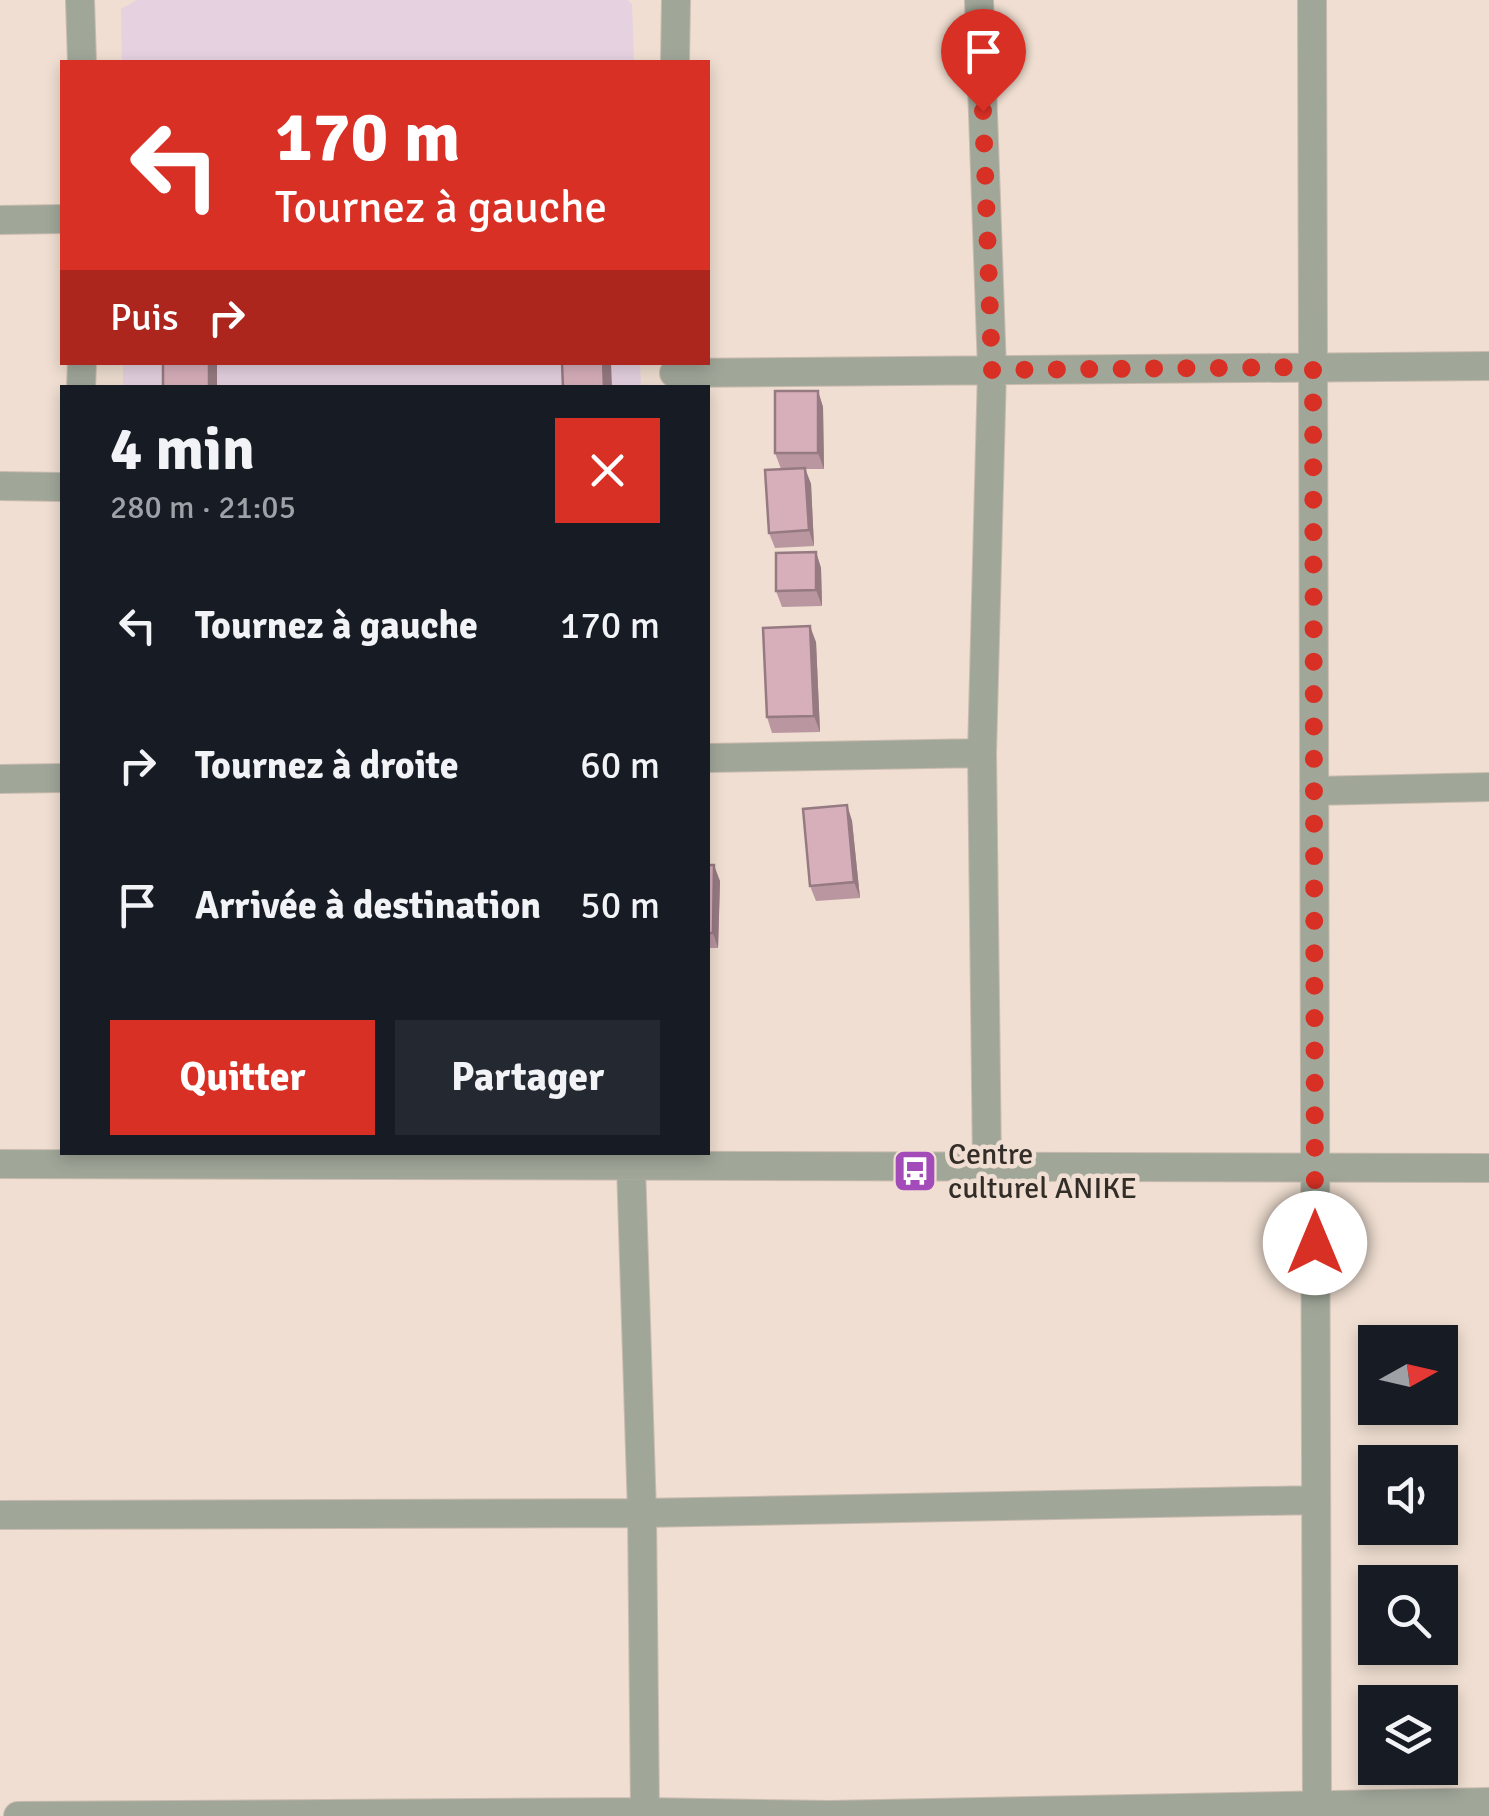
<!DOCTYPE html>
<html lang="fr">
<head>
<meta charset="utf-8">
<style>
	body { margin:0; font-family:Signika,sans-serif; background:#242831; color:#f1f3f6; height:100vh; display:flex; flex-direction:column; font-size:38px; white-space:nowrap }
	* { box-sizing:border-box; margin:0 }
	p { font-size:32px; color:#9ea1a6 }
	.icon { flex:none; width:55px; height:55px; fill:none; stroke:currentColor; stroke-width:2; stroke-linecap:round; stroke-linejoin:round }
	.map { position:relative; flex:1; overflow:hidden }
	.sheet { position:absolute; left:60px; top:385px; width:650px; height:770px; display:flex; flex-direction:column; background:#171b24; border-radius:0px; box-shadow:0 5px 15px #0003 }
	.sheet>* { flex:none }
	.guide { position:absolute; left:60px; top:60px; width:650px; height:305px; border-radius:0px; box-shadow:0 5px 15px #0003; background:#d93025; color:#fff; overflow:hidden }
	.needle { width:65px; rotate:82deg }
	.tools { position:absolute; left:1358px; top:1325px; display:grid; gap:20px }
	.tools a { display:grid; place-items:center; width:100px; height:100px; border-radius:0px; background:#171b24; box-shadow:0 5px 15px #0003; font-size:50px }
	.pin { position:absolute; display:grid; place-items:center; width:85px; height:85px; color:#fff; margin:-102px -42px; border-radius:50% 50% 50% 0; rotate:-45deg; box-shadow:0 0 10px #0007 }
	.pin .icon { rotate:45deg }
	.me { position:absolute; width:110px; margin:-55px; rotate:0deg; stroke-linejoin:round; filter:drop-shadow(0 0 8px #0008) }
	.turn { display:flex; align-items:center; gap:35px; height:210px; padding:0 50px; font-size:45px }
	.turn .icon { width:130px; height:130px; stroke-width:2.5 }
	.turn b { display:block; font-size:70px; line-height:85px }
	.then { display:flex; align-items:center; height:95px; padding:0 50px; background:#0003; gap:20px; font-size:38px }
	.round { display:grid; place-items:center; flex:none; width:105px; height:105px; border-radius:0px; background:#242831 }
	.overview { display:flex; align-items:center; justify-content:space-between; height:170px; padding:0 50px }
	h1 { font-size:60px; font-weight:800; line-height:75px }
	.action { display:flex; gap:20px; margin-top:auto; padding:20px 50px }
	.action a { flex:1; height:115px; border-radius:0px; background:#d93025; color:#fff; font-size:40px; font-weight:800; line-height:115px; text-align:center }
	.action a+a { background:#242831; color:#f1f3f6 }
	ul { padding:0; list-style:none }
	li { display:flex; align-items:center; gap:30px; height:140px; padding:0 50px }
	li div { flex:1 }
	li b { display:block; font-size:38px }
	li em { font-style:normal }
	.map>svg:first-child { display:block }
	.education { fill:#e5d1e0 }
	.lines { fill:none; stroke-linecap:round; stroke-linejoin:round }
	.minor-casing { stroke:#c9bbaf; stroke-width:30 }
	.minor { stroke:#a0a799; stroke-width:28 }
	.wall { fill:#b996a0 }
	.shaded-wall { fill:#967a82 }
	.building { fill:#d7afba; stroke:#967a82; stroke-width:2.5 }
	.route { stroke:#d93025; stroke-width:18; stroke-dasharray:0 32.4 }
	.labels { text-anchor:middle; stroke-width:9; stroke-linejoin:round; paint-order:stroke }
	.poi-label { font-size:30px; fill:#332d28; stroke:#efded1; text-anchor:start }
</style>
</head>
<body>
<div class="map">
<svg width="1489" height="1816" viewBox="0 0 1489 1816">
	<rect width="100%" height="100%" fill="#efded1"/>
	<path class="education" d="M 137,0 L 627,0 L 632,4 L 634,62 L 122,62 L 121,9 Z
		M 640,362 L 641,387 L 123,388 L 123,363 Z"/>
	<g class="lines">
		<defs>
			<path id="minor" d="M 80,0 L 82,62
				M 979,0 L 992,370 L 982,753 L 987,1166
				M 1312,0 L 1317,1816
				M 675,62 L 676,0
				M 0,220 L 62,219
				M 674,373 L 1489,366
				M 81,388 L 82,362
				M 0,486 L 62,487
				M 708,758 L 982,753
				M 0,779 L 62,778
				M 1314,791 L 1489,787
				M 0,1164 L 1489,1168
				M 631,1165 L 642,1513 L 645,1812
				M 0,1515 L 642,1513 L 1316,1500
				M 18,1816 L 645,1812 L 830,1815 L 1489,1802"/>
		</defs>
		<use href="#minor" class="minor-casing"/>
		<use href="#minor" class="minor"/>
	</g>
	<path class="wall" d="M 818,391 L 823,407 L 824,469 L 805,469 L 811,484 L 814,546 L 775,548 L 769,533 L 781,469 L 775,453 Z
		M 816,552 L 821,568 L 822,606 L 782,607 L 776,591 Z
		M 816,642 L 820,732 L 772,733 L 767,717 Z
		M 847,805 L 852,821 L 860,898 L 816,901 L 810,886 Z
		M 708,865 L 720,881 L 718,948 L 708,948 Z"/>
	<path class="shaded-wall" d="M 209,362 L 217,362 L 217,388 L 209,388 Z
		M 603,362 L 611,362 L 612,388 L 604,388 Z
		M 818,391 L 823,407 L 824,469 L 818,453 Z
		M 805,468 L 811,484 L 814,546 L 809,530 Z
		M 816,552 L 821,568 L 822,606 L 816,590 Z
		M 810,626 L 816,642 L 820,732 L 814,716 Z
		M 847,805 L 852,821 L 860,898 L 854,882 Z
		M 714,865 L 720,881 L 718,948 L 713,933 Z"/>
	<path class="building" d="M 163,362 L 209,362 L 209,388 L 163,388 Z
		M 562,362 L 603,362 L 604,388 L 563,388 Z
		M 775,391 L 818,391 L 818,453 L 775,453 Z
		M 805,468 L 809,530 L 769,533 L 765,470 Z
		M 816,552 L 816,590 L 776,591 L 776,553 Z
		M 810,626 L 814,716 L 767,717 L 763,628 Z
		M 847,805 L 854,882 L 810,886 L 803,809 Z
		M 708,865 L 714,865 L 713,933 L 708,933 Z"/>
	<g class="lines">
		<path class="route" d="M 983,111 L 992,370 L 1313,367 L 1315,1243"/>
	</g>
	<defs>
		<symbol id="bus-square" viewBox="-11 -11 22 22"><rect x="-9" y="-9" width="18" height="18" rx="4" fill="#a34cb9" stroke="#efded1"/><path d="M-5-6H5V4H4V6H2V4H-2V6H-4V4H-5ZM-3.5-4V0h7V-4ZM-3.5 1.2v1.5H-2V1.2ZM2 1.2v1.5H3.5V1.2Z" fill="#fff"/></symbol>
	</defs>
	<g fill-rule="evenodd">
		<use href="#bus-square" x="890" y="1146" width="50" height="50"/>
	</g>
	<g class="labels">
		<g class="poi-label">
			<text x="948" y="1164">Centre<tspan x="948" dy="34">culturel ANIKE</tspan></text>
		</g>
	</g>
</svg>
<div class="tools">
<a><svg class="needle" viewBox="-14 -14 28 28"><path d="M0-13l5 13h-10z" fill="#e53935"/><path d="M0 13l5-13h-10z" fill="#9ea1a6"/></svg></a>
<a><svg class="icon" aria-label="sound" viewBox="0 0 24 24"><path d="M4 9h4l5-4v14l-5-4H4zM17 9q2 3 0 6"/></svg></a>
<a><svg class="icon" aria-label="search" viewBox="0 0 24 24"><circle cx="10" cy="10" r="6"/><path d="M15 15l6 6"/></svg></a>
<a><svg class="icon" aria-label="layers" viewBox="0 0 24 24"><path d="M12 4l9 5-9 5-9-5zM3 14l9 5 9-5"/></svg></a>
</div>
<div class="pin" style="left:983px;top:111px;background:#d93025"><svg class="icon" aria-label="arrive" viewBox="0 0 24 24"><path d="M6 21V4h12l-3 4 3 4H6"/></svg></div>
<svg class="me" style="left:1315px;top:1243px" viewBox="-20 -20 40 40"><circle r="19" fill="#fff"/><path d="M0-13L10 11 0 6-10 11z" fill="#d93025"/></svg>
<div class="guide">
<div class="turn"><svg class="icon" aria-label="left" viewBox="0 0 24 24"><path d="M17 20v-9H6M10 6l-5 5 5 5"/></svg><div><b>170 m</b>Tournez à gauche</div></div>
<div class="then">Puis<svg class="icon" aria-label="right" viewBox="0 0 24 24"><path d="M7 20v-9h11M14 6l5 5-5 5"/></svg></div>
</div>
<section class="sheet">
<div class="overview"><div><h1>4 min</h1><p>280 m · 21:05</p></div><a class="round" style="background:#d93025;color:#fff"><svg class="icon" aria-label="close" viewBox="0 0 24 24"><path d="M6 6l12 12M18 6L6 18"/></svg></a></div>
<ul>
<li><svg class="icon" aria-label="left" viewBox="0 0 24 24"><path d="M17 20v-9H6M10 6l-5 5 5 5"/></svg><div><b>Tournez à gauche</b></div><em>170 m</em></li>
<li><svg class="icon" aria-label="right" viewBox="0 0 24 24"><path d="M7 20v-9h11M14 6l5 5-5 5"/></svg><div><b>Tournez à droite</b></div><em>60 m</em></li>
<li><svg class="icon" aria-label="arrive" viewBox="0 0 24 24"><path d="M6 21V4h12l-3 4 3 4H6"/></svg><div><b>Arrivée à destination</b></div><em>50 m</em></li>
</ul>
<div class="action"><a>Quitter</a><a>Partager</a></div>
</section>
</div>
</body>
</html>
